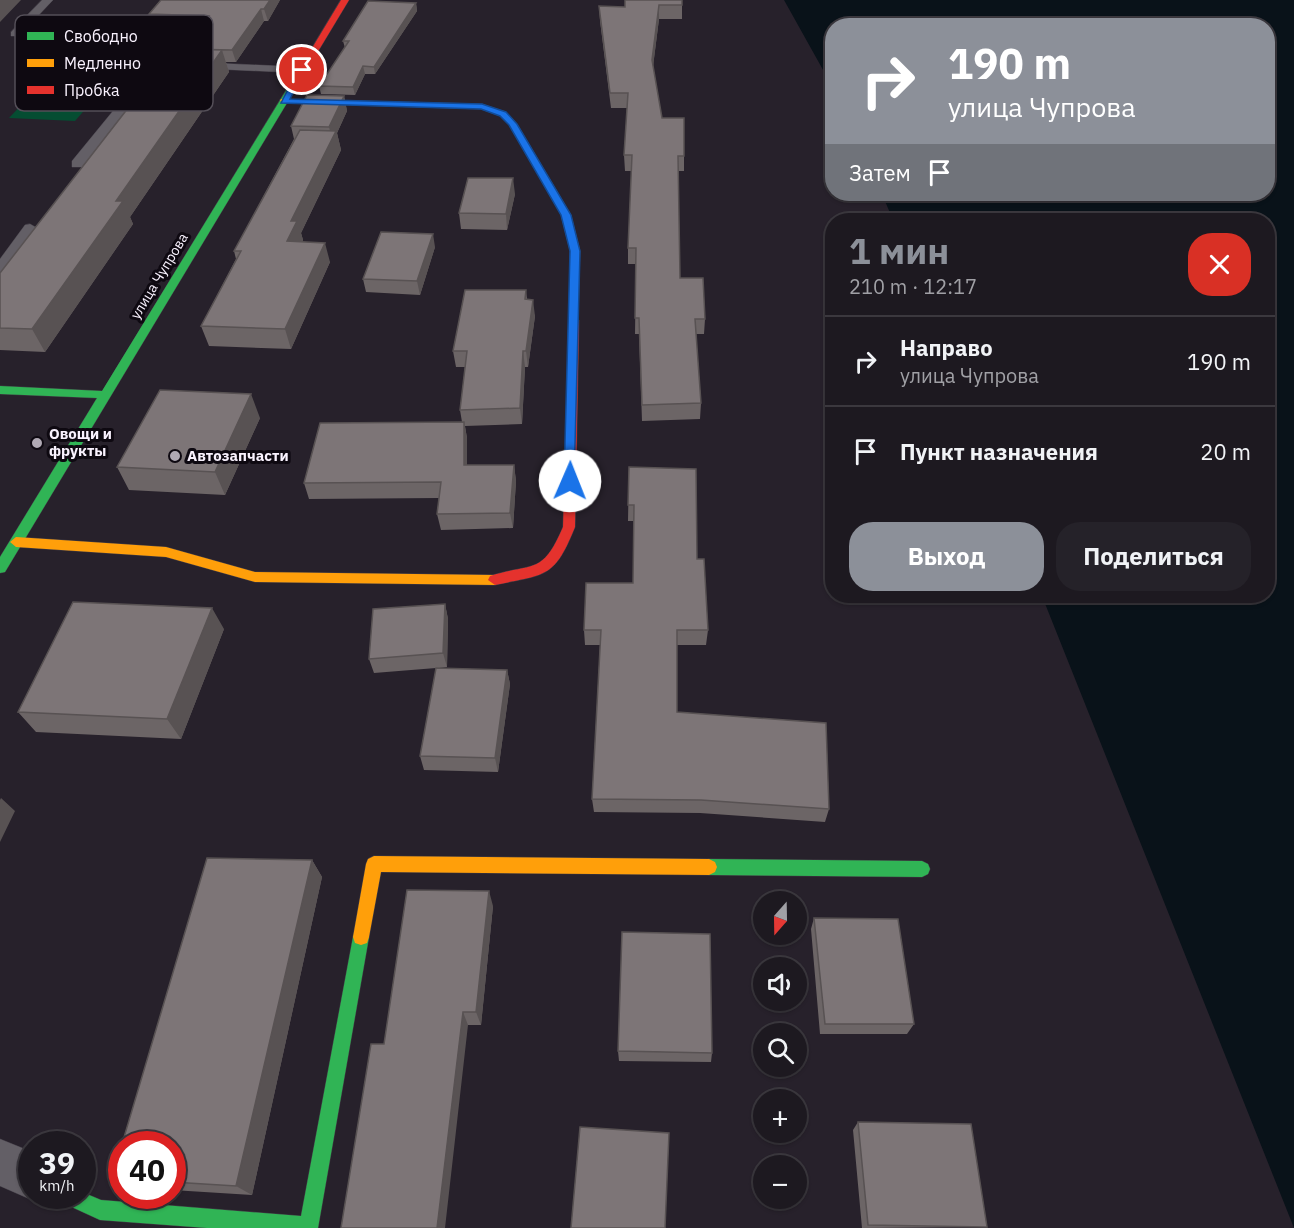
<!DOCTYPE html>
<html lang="ru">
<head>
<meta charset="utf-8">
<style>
	body { margin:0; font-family:"IBM Plex Sans",sans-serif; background:#252229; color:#f1f3f6; height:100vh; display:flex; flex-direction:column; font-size:22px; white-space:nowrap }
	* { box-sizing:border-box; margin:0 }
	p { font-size:20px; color:#a0a0a5 }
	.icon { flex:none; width:33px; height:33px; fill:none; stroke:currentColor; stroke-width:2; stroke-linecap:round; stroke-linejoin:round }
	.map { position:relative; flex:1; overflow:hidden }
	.drawer { position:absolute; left:825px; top:213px; width:450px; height:390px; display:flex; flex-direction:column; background:#1d1920; border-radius:24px; box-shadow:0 2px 4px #0004,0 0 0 2px #3b383e }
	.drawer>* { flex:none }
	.banner { position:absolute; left:825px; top:18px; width:450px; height:183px; border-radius:24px; box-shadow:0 2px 4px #0004,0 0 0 2px #3b383e; background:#8c9099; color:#fff; overflow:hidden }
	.needle { width:39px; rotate:200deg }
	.buttons { position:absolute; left:753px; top:891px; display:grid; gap:12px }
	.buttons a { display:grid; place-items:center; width:54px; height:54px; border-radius:50%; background:#1d1920; box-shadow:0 2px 4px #0004,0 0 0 2px #3b383e; font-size:30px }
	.speed { position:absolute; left:18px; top:1131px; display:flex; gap:12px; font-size:30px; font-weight:700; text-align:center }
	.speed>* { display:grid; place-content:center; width:78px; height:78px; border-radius:50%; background:#1d1920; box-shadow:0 2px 4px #0004,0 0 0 2px #3b383e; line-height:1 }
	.speed small { font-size:15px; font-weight:400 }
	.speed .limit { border:9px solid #d22; background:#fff; color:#111 }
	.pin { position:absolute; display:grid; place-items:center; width:51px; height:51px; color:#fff; margin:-26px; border:3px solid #fff; border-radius:50%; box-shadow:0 2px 6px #0007 }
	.me { position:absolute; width:66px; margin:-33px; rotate:1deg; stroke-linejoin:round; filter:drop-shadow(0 0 4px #0008) }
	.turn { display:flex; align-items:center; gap:21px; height:126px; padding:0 24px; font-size:27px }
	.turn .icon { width:78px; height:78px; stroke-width:2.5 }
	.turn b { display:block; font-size:42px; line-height:51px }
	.then { display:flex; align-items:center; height:57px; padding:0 24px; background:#0003; gap:12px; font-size:22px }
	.round { display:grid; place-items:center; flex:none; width:63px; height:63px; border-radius:24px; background:#252229 }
	.headline { display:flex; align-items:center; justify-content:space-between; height:102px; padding:0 24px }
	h1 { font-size:36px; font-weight:800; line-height:45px; color:#8c9099 }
	.action { display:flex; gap:12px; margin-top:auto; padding:12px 24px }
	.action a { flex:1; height:69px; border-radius:24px; background:#8c9099; color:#fff; font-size:24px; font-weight:800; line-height:69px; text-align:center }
	.action a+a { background:#252229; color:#f1f3f6 }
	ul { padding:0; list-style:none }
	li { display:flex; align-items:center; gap:18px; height:90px; padding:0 24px; border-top:2px solid #3b383e }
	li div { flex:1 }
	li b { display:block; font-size:22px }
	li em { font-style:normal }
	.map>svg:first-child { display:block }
	.green { fill:#054d32 }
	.water { fill:#091219 }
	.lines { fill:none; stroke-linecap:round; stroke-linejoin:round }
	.lane-casing { stroke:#423d46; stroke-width:1 }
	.street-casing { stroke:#423d46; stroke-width:1 }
	.fast-casing { stroke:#423d46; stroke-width:1 }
	.slow-casing { stroke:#423d46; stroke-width:1 }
	.jam-casing { stroke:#423d46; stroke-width:1 }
	.lane { fill:#635f66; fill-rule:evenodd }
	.street { fill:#635f66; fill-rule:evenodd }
	.fast { fill:#30b455; fill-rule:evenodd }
	.slow { fill:#ff9f0a; fill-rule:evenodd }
	.jam { fill:#e5322d; fill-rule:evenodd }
	.wall { fill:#6c6566 }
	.shaded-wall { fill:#585253 }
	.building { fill:#7d7577; stroke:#585253; stroke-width:1.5 }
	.route { fill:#1a73e8; stroke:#114b97; stroke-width:1.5 }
	.poi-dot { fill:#b0a9b4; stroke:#0e0911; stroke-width:2 }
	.labels { text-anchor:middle; stroke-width:6; stroke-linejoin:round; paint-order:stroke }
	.far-street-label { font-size:14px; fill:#f9f2fe; stroke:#0e0911 }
	.poi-label { font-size:15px; font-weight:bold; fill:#f9f2fe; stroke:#0e0911; text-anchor:start }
	.key { fill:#0e0911; stroke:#544f58; stroke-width:1.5 }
	.key-label { font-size:16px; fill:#f9f2fe }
</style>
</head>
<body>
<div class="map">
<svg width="1294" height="1228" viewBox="0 0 1294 1228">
	<rect width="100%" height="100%" fill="#27212b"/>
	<path class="green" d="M 47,78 L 69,79 L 62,88 L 102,90 L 75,121 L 9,118 Z"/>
	<path class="water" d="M 784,0 L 1294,0 L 1294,1228 L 1042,596 L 1268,596 L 1268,220 L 893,220 L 882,194 L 1268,194 L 1268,26 L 832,26 L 832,86 Z"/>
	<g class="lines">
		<defs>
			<path id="lane" d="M 42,0 L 53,0 L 19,36 L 11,36 L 11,32 Z
				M 191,62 L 302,67 L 308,70 L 302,73 L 192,68 L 148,82 L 82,167 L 72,167 L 72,161 L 140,78 Z
				M 30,224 L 37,228 L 5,272 L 0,273 L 0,259 L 25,225 Z"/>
			<path id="street" d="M 0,1139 L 32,1152 L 32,1196 L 44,1196 L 32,1200 L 0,1186 Z"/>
			<path id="fast" d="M 298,71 L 305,73 L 5,572 L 0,573 L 0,557 L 97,398 L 0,394 L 0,386 L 102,391 Z
				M 709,859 L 922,861 L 928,864 L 930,869 L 928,874 L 922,877 L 709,875 L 703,872 L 701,867 L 703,862 Z
				M 361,929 L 367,931 L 369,937 L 318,1228 L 207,1228 L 100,1220 L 63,1203 L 61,1196 L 82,1196 L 82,1192 L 101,1200 L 301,1216 L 353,937 L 355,931 Z"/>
			<path id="slow" d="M 281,99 L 482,104 L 506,112 L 517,124 L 571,215 L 580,251 L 578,322 L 570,322 L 569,320 L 570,251 L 561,215 L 510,125 L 500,116 L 481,109 L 284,103 L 280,101 Z
				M 16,537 L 166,547 L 255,572 L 495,575 L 502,580 L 495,585 L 255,582 L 166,557 L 16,547 L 10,542 Z
				M 374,856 L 709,859 L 715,862 L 717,867 L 715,872 L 709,875 L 381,872 L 369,937 L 367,943 L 361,945 L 355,943 L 353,937 L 366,864 L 368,859 Z"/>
			<path id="jam" d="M 341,0 L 349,0 L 305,73 L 298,75 L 297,73 Z
				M 574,317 L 579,320 L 575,527 C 554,579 546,574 495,585 L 488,580 L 490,576 C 534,562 542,576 563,527 L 569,320 Z"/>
		</defs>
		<use href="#lane" class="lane-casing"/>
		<use href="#street" class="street-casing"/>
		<use href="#fast" class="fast-casing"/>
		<use href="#slow" class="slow-casing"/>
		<use href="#jam" class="jam-casing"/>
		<use href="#lane" class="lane"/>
		<use href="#street" class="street"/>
		<use href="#fast" class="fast"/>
		<use href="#slow" class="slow"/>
		<use href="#jam" class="jam"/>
	</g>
	<path class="wall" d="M 280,0 L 268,21 L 264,21 L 236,62 L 226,62 L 229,72 L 130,217 L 133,224 L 45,352 L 0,350 L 0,273 L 184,49 L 200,27 L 153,26 L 149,14 Z
		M 625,0 L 682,5 L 682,19 L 659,19 L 653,66 L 662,118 L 684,156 L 684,171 L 678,171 L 680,278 L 705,319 L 704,334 L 696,334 L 701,403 L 700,419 L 642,421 L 639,334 L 635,334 L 636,264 L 628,264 L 628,248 L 632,171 L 625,171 L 624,155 L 627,108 L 611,108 L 600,21 L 599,6 L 625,7 Z
		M 416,3 L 417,11 L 375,74 L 365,74 L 355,95 L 321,94 L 319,86 L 345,48 L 343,41 Z
		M 344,96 L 347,111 L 337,133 L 341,150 L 301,233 L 303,240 L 302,242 L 330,262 L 291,349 L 209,346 L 201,326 L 236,259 L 234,251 L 294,139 L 291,126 Z
		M 515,194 L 507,230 L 461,229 L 459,213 Z
		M 435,247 L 420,295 L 366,292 L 363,279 Z
		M 526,290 L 527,299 L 535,316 L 528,367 L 525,367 L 522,424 L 465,426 L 467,438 L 467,465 L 514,465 L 516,481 L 513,528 L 441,530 L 437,514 L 439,498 L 309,499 L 304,483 L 462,422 L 460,410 L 465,367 L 456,367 L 453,351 Z
		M 260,418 L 225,495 L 129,490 L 117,467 Z
		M 629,467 L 697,559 L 708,630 L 706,645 L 677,645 L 677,712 L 829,809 L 825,822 L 700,813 L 594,812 L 592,799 L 600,645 L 585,645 L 584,630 L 633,583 L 634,521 L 628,521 Z
		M 445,604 L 448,619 L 447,667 L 439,668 L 507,670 L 510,684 L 498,772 L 424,770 L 420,756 L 436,668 L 374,673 L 369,659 Z
		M 224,629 L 181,739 L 36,732 L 18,712 Z
		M 312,860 L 322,877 L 252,1195 L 172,1190 L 172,1144 Z
		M 493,906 L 481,1025 L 468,1025 L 384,1044 Z
		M 814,918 L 914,1024 L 907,1034 L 820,1034 L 811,929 Z
		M 618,1051 L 712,1053 L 711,1062 L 619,1061 Z
		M 858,1122 L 987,1227 L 862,1228 L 853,1130 Z
		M 122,1147 L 122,1189 L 111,1184 Z"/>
	<path class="shaded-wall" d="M 0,0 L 21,0 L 0,22 Z
		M 270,0 L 280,0 L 268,21 L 264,9 Z
		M 416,3 L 417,11 L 375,74 L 374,67 Z
		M 659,5 L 659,19 L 652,75 L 652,60 Z
		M 261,9 L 264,21 L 236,62 L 232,50 Z
		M 222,50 L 229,72 L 130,217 L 133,224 L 45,352 L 32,329 L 116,201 Z
		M 363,66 L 365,74 L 355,95 L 353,87 Z
		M 344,96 L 347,111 L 337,133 L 341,150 L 301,233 L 303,240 L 293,261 L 287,241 L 291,221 L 332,139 L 329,127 Z
		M 513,178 L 515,194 L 507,230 L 506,214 Z
		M 433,234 L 435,247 L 420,295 L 417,281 Z
		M 325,243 L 330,262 L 291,349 L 285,329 Z
		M 533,300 L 535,316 L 528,367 L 526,351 Z
		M 523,351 L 525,367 L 522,424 L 520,408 Z
		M 251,394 L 260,418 L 225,495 L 215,472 Z
		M 464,422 L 467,438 L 467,480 L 464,465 Z
		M 514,465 L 516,481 L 513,528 L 510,513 Z
		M 445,604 L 448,619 L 447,667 L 443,653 Z
		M 212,608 L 224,629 L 181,739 L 167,719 Z
		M 507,670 L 510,684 L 498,772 L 495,758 Z
		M 1,798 L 15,811 L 0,842 L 0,800 Z
		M 312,860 L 322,877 L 252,1195 L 236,1186 Z
		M 489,891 L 493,906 L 481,1025 L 476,1012 Z
		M 463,1012 L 468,1025 L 445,1228 L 437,1228 Z"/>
	<path class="building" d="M 161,0 L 270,0 L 264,9 L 261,9 L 232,50 L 184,49 L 209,16 L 149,14 Z
		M 625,0 L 682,0 L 682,5 L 659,5 L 652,60 L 662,118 L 684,118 L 684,156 L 678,156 L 680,278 L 703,278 L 705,319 L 695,319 L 701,403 L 642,405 L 639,318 L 635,318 L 636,248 L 628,248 L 632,155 L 624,155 L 628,93 L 610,93 L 599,6 L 625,7 Z
		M 368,1 L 416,3 L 374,67 L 363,66 L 353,87 L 319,86 L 349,41 L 343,41 Z
		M 185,49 L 222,50 L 116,201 L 123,201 L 32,329 L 0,328 L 0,273 L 170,54 Z
		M 307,95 L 344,96 L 329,127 L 291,126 Z
		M 300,130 L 336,131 L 291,221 L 297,221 L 287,241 L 325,243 L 285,329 L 201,326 L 241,251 L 234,251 Z
		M 468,178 L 513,178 L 506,214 L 459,213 Z
		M 381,232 L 433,234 L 417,281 L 363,279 Z
		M 465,290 L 526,290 L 525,299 L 533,300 L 526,351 L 523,351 L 520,408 L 460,410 L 467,351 L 453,351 Z
		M 160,390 L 251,394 L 215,472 L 117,467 Z
		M 464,422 L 464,465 L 514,465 L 510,513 L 437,514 L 441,482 L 304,483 L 320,423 Z
		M 629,467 L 696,469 L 697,559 L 704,559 L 708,630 L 677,630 L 677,712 L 826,723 L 829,809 L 701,800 L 592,799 L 601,630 L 584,630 L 586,583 L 633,583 L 634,505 L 628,505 Z
		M 73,602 L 212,608 L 167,719 L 18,712 Z
		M 445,604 L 443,653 L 369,659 L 373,609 Z
		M 436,668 L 507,670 L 495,758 L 420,756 Z
		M 207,858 L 312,860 L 236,1186 L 172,1182 L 172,1144 L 122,1144 Z
		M 407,890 L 489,891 L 476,1012 L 463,1012 L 437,1228 L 341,1228 L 371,1044 L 384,1044 Z
		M 814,918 L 898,919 L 914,1024 L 825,1024 Z
		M 622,932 L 710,934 L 712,1053 L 618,1051 Z
		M 858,1122 L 971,1124 L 987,1227 L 868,1225 Z
		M 580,1127 L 669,1133 L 665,1228 L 571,1228 Z
		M 122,1147 L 122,1184 L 111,1184 Z"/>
	<path class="route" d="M 302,67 L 306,70 L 290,99 L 482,104 L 506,112 L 517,124 L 571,215 L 580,251 L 574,484 L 570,485 L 564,481 L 570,251 L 561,215 L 509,125 L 500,116 L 481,109 L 281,103 L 298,70 Z"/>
	<g class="poi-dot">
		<circle cx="37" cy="443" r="6"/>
		<circle cx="175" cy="456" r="6"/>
	</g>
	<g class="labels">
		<g class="far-street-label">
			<text transform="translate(159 276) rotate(-59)" y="5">улица Чупрова</text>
		</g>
		<g class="poi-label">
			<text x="49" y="439">Овощи и<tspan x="49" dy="17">фрукты</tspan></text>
			<text x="187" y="461">Автозапчасти</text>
		</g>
	</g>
	<rect x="15" y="15" width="198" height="96" rx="9" class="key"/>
	<rect x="27" y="32" width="27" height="8" fill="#30b455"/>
	<rect x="27" y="59" width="27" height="8" fill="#ff9f0a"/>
	<rect x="27" y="86" width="27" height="8" fill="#e5322d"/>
	<g class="key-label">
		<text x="64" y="42">Свободно</text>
		<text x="64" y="69">Медленно</text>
		<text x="64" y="96">Пробка</text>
	</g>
</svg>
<div class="buttons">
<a><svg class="needle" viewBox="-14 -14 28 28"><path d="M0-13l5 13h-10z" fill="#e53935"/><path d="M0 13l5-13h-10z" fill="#a0a0a5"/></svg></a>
<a><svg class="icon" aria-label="sound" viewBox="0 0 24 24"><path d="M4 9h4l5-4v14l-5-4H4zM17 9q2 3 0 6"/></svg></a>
<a><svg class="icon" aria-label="search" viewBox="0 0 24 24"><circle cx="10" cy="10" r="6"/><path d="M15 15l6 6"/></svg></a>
<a>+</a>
<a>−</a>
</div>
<div class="speed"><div>39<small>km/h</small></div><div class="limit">40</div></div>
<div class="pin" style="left:302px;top:70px;background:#d93025"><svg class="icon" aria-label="arrive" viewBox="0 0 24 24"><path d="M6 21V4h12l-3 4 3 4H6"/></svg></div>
<svg class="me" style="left:570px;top:481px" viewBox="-20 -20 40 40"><circle r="19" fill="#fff"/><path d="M0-13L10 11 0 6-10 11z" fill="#1a73e8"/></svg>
<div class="banner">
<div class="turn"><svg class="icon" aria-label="right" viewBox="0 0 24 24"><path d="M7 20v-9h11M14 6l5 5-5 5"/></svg><div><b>190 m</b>улица Чупрова</div></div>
<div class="then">Затем<svg class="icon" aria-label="arrive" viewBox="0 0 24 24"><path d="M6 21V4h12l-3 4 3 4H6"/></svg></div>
</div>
<section class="drawer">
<div class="headline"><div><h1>1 мин</h1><p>210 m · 12:17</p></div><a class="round" style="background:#d93025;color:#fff"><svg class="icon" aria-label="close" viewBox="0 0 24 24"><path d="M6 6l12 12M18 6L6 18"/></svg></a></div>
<ul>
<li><svg class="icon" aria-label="right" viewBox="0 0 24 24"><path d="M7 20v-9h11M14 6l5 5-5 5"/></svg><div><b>Направо</b><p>улица Чупрова</p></div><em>190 m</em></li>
<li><svg class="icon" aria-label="arrive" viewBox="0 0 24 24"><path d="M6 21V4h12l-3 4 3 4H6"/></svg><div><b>Пункт назначения</b></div><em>20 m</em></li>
</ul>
<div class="action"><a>Выход</a><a>Поделиться</a></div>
</section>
</div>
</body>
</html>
